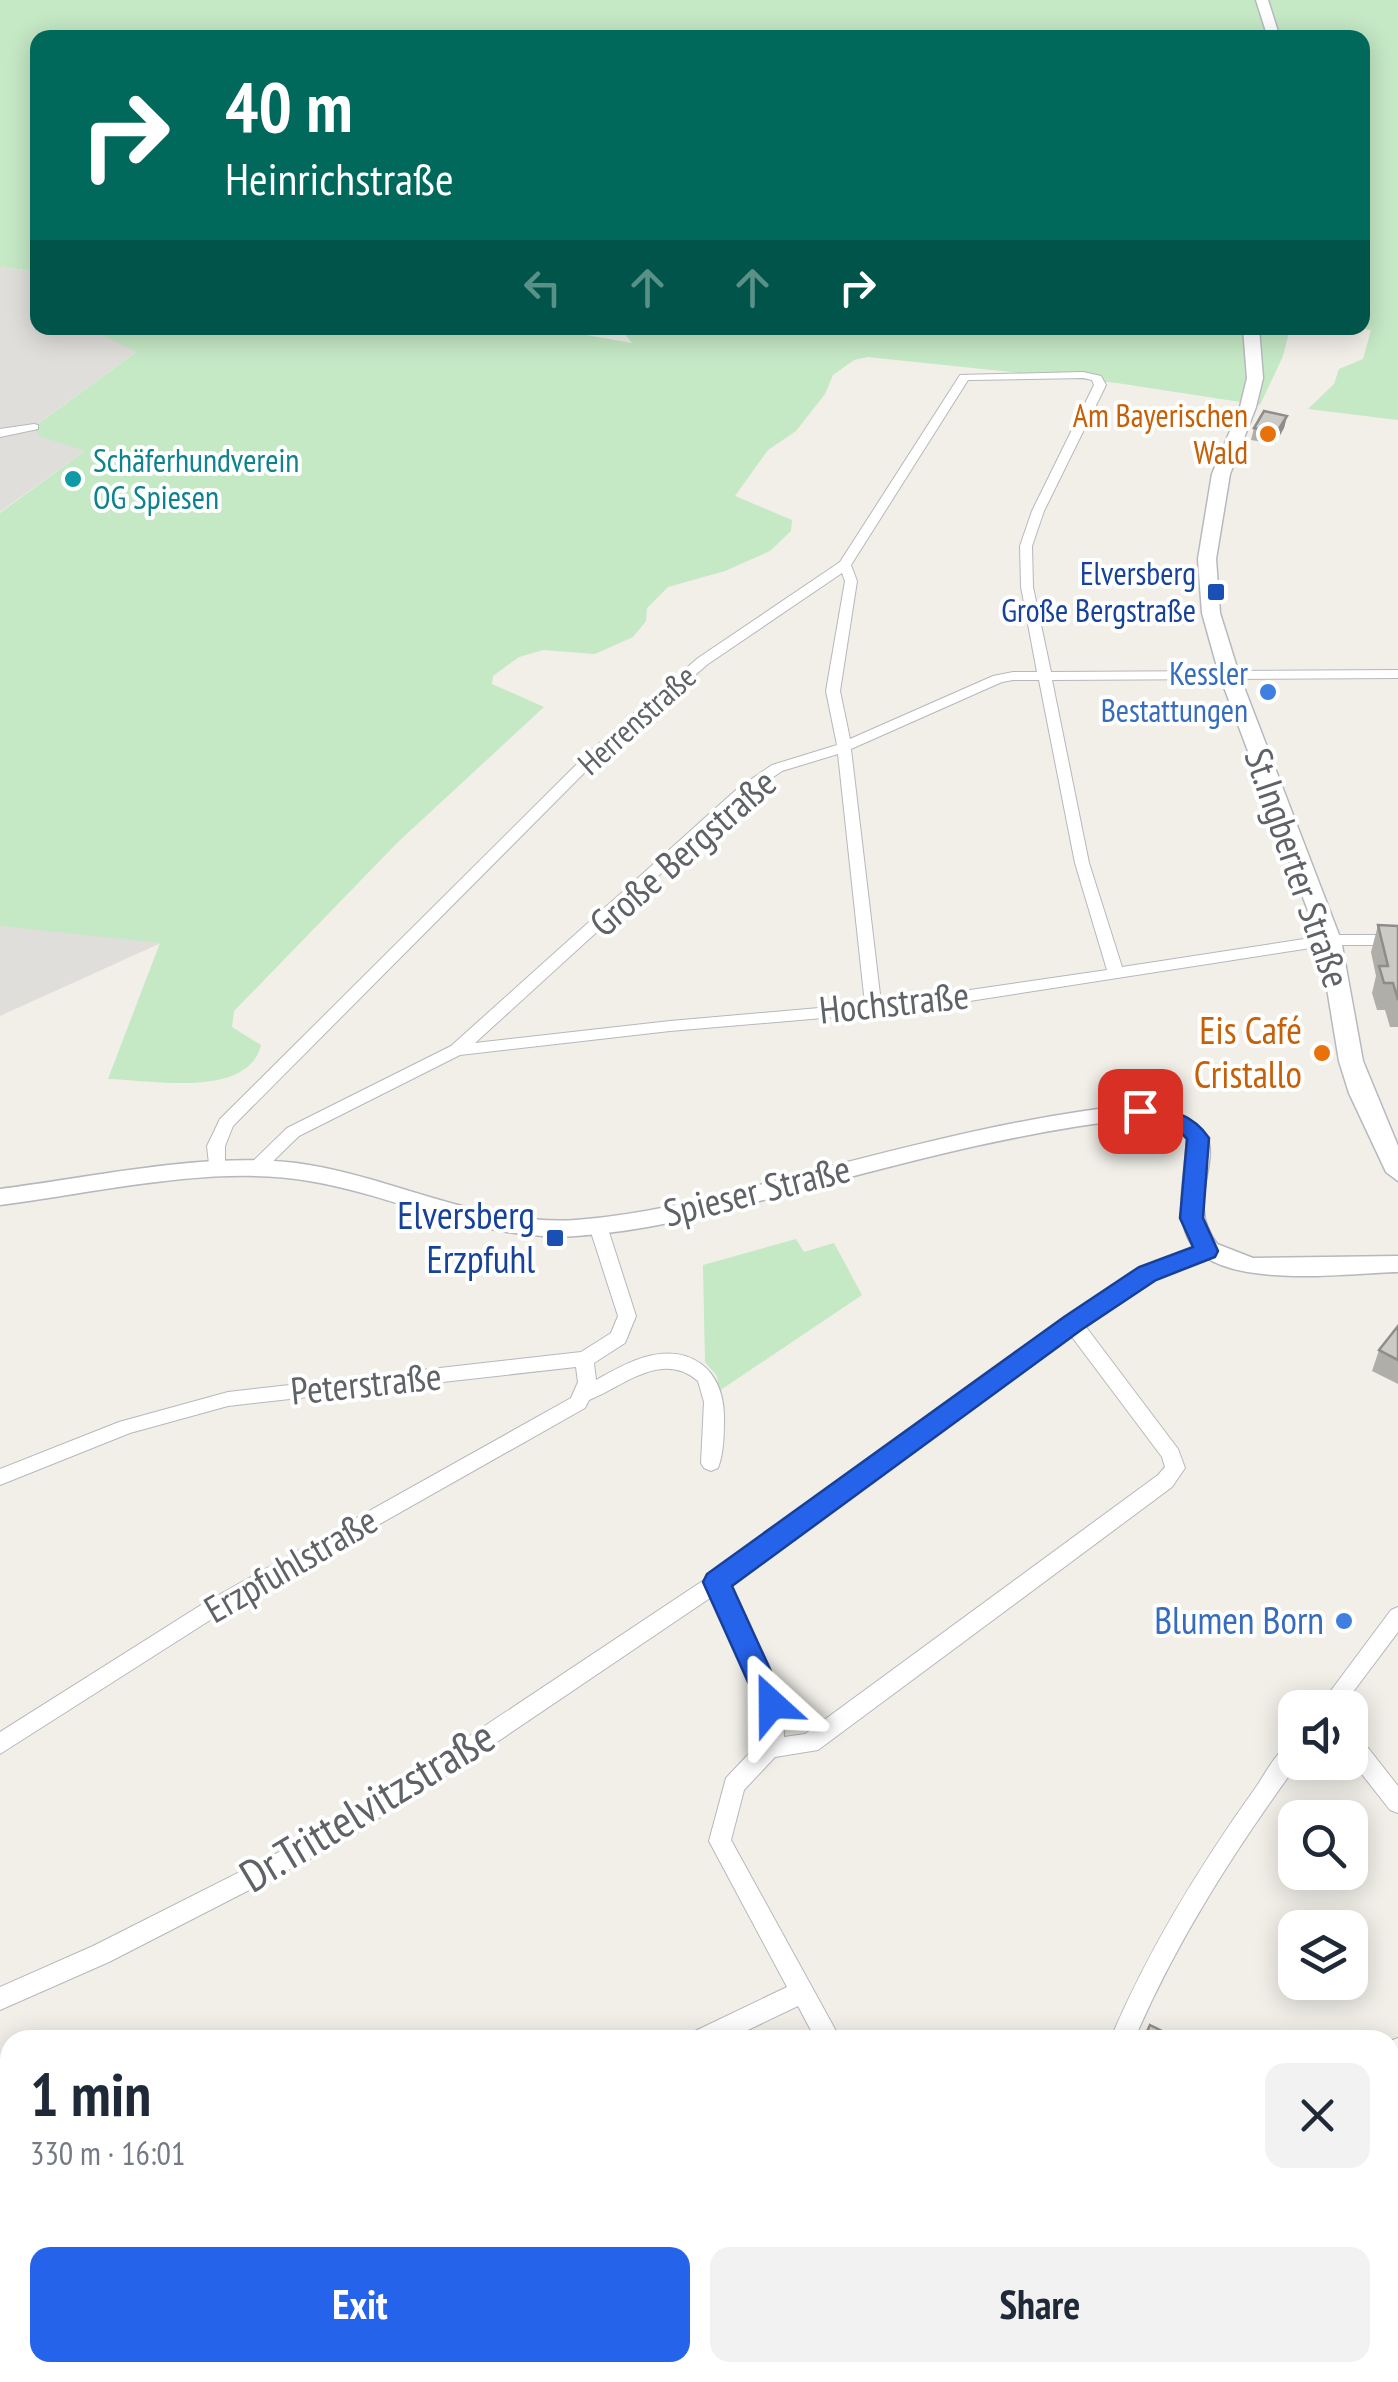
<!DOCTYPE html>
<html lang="en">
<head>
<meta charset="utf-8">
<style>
	body { margin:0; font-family:"PT Sans Narrow",sans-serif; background:#f2f2f3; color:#1f2937; height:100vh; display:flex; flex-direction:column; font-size:38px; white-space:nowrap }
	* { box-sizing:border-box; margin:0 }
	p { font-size:32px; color:#747a83 }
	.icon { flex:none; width:55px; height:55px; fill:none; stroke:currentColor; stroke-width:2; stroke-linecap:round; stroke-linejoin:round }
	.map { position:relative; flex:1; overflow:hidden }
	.sheet { position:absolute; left:0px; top:2030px; width:1400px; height:352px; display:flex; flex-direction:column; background:#fff; border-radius:30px 30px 0 0; box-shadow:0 5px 25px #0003 }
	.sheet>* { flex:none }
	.banner { position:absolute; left:30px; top:30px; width:1340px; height:305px; border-radius:20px; box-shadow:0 5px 25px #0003; background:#00695c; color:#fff; overflow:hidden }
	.fabs { position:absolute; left:1278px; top:1690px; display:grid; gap:20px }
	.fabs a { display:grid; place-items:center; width:90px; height:90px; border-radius:20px; background:#fff; box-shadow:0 5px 25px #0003; font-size:50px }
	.pin { position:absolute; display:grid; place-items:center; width:85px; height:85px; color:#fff; margin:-42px; border-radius:20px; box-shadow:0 5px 15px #0006 }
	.me { position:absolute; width:110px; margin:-55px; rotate:336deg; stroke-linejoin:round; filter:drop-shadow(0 0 8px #0008) }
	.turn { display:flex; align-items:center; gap:35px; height:210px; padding:0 30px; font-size:45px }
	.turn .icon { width:130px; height:130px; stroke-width:2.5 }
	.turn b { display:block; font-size:70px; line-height:85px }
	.lanes { display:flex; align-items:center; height:95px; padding:0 30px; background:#0003; justify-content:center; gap:50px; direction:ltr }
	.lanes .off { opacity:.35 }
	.round { display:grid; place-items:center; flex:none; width:105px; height:105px; border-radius:20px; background:#f2f2f3 }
	.overview { display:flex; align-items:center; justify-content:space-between; height:170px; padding:0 30px }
	h1 { font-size:60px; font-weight:600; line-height:75px }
	.button { display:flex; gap:20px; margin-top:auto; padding:20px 30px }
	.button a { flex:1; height:115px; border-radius:20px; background:#2563eb; color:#fff; font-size:40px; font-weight:600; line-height:115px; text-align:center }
	.button a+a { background:#f2f2f3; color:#1f2937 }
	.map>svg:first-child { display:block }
	.commercial { fill:#fef7e0 }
	.industrial { fill:#e0deda }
	.green { fill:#c5e8c5 }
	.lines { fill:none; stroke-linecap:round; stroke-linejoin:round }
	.minor-casing { stroke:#b5b8bc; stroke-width:2 }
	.tertiary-casing { stroke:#b5b8bc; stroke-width:3 }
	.secondary-casing { stroke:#b6babf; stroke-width:3 }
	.minor { fill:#fff; fill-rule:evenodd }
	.tertiary { fill:#fff; fill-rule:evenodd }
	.secondary { fill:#fff; fill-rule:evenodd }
	.wall { fill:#afaea9 }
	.shaded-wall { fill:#8f8d8a }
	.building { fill:#cccac5; stroke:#8f8d8a; stroke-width:2.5 }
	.route { fill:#2563eb; stroke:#184099; stroke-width:2.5 }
	.food-dot { fill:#e8710a; stroke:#fff; stroke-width:4 }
	.culture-dot { fill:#0f9aa8; stroke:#fff; stroke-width:4 }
	.transit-dot { fill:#1a4fb4; stroke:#fff; stroke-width:4 }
	.shop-dot { fill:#3f7fe0; stroke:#fff; stroke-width:4 }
	.labels { text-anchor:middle; stroke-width:8; stroke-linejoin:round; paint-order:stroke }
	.far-food-label { font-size:32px; fill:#c56008; stroke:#fff; text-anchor:end }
	.far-culture-label { font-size:32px; fill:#0d838f; stroke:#fff; text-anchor:start }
	.far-transit-label { font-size:32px; fill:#164399; stroke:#fff; text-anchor:end }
	.far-shop-label { font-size:32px; fill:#366cbe; stroke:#fff; text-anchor:end }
	.far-street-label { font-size:32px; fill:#5f6368; stroke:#fff }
	.street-label { font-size:38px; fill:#5f6368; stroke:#fff }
	.food-label { font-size:38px; fill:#c56008; stroke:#fff; text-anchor:end }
	.transit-label { font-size:38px; fill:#164399; stroke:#fff; text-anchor:end }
	.shop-label { font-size:38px; fill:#366cbe; stroke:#fff; text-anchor:end }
	.near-street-label { font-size:45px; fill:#5f6368; stroke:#fff }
</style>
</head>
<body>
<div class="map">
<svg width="1398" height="2382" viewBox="0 0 1398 2382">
	<rect width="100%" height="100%" fill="#f1efe8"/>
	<path class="commercial" d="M 788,2372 L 977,2372 L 982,2382 L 770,2382 Z"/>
	<path class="industrial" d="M 0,266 L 37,272 L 38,328 L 87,328 L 137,351 L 35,426 L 85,451 L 0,512 Z
		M 0,775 L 161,943 L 0,1016 Z"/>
	<path class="green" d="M 0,0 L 1259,0 L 1275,37 L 38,38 L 37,272 L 0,266 Z
		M 1268,0 L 1398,0 L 1398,420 L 1308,409 L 1334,384 L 1339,369 L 1363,359 L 1371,330 L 1359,328 L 1362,328 L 1362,38 L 1281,37 Z
		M 87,328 L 546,328 L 632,343 L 620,328 L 1290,328 L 1283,356 L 1260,405 L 1117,383 L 868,357 L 854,360 L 833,375 L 825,394 L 796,431 L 768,450 L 735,496 L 792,520 L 791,531 L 770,551 L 725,571 L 668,587 L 647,608 L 646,621 L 633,637 L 595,654 L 543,650 L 519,657 L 493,676 L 492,684 L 544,707 L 398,842 L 234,1011 L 232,1027 L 261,1045 C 248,1099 151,1080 108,1079 L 160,943 L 0,926 L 0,513 L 85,451 L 39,436 L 34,427 L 136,352 Z
		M 796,1239 L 804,1252 L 834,1243 L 862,1295 L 719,1391 L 717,1376 L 705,1362 L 703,1265 Z"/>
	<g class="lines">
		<defs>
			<path id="minor" d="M 1083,372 L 1101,376 L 1106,385 L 1044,511 L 1032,546 L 1033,587 L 1051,672 L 1398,670 L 1398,678 L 1052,680 L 1089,863 L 1122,967 L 1330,935 L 1398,935 L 1398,945 L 1330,945 L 905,1011 L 670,1031 L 460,1055 L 299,1136 L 262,1172 L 250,1172 L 247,1168 L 250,1164 L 287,1128 L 451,1046 L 737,789 L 772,765 L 837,745 L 826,691 L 845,581 L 842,573 L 708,664 L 598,759 L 233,1126 L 225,1146 L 225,1169 L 216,1175 L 210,1173 L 207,1146 L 220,1119 L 588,753 L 698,658 L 840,562 L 960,375 ZM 1083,378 L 1092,380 L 1094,385 L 1032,511 L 1020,546 L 1021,587 L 1037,672 L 1013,672 L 993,676 L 850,739 L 840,691 L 857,581 L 851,565 L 968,380 ZM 1013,680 L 1039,680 L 1075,863 L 1107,970 L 881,1003 L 851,749 L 1002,682 ZM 838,754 L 865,1004 L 670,1021 L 475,1043 L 747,795 L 782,771 Z
				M 34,424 L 38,425 L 38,429 L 0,437 L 0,429 Z
				M 598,1220 L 607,1226 L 636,1316 L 625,1343 L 594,1363 L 596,1380 C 612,1371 628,1362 645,1357 C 690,1344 723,1369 724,1415 C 724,1432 724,1453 718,1468 L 711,1471 L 704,1468 L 701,1463 L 704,1402 L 698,1381 C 662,1350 624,1386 589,1400 L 585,1408 L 215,1617 L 0,1754 L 0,1732 L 201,1605 L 571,1398 L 578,1382 L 576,1367 L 228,1406 L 130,1433 L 0,1485 L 0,1469 L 119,1422 L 228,1392 L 581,1352 L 611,1333 L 618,1316 L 589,1226 Z
				M 1207,1244 L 1213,1246 L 1216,1251 L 1213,1256 L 1154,1278 L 1086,1327 L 1178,1449 L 1185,1468 L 1172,1487 L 818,1750 L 775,1757 L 744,1790 L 731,1840 L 841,2040 L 816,2040 L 798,2006 L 727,2040 L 689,2040 L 693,2032 L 787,1987 L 709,1841 L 726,1778 L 760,1742 L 764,1732 L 761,1704 L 713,1596 L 466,1763 L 333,1847 L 109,1962 L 0,2010 L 0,1987 L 93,1946 L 317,1833 L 450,1749 L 710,1576 L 1064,1324 L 1066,1319 L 1142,1268 ZM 1072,1337 L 1162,1457 L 1165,1467 L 1158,1475 L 805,1734 L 784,1737 L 783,1704 L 729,1585 Z
				M 1398,1607 L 1398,1632 L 1341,1708 L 1318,1708 L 1391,1610 Z
				M 1350,1732 L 1358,1735 L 1398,1786 L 1398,1813 L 1390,1810 L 1350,1759 Z
				M 1295,1741 L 1295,1762 L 1299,1762 C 1235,1850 1177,1940 1134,2040 L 1110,2040 C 1148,1950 1199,1867 1256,1787 C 1266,1773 1278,1747 1295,1741 Z
				M 1398,2038 L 1398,2063 L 1390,2066 L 1390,2041 Z
				M 10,2352 L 10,2372 L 20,2372 L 0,2382 L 0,2356 Z
				M 365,2372 L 391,2372 L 395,2382 L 369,2382 Z
				M 761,2372 L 801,2372 L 796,2382 L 757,2382 Z
				M 1169,2372 L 1197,2372 L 1201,2382 L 1173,2382 Z"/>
			<path id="tertiary" d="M 1140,1104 C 1269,1128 1170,1183 1217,1244 L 1253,1258 L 1398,1256 L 1398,1272 C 1347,1273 1214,1292 1188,1238 C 1175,1210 1186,1170 1187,1139 C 1175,1125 1158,1122 1140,1118 C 1029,1130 921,1158 813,1187 C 735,1207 657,1231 576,1236 C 483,1242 399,1196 309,1181 C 215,1164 95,1193 0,1205 L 0,1189 C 96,1177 215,1149 309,1165 C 399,1180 483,1226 576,1220 C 656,1214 735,1191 813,1171 C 921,1143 1029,1115 1140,1104 Z"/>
			<path id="secondary" d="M 1256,0 L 1268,0 L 1280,38 L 1268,38 Z
				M 1243,328 L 1259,328 L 1263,378 L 1256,407 L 1230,474 L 1216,559 L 1220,613 L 1239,674 L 1341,940 L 1363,1061 L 1398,1146 L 1398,1181 L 1386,1172 L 1349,1093 L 1339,1061 L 1319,940 L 1219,674 L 1202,613 L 1198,559 L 1212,474 L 1240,407 L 1247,378 Z"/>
		</defs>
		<use href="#minor" class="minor-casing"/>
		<use href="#tertiary" class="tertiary-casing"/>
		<use href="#secondary" class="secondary-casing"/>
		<use href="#minor" class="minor"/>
		<use href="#tertiary" class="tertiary"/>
		<use href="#secondary" class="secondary"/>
	</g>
	<path class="wall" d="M 1287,416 L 1284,428 L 1275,444 L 1251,440 L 1254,428 Z
		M 1378,925 L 1398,926 L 1398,1027 L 1390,1027 L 1385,1010 L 1377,1010 L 1372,993 L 1376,976 L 1371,952 Z
		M 1398,1326 L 1398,1384 L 1372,1371 L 1379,1350 Z"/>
	<path class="shaded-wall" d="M 1287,416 L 1284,428 L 1275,444 L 1277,432 Z"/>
	<path class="building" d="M 1264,411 L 1287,416 L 1277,432 L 1254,428 Z
		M 1378,925 L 1398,926 L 1398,1000 L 1393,983 L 1384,983 L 1379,966 L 1388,966 Z
		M 1398,1326 L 1398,1360 L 1379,1350 Z
		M 1150,2025 L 1180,2040 L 1143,2040 Z"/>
	<path class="route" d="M 1140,1104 C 1168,1109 1192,1113 1209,1138 L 1203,1218 L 1218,1251 L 1215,1257 L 1156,1280 L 1081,1330 L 732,1586 L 786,1704 L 782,1713 L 772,1717 L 762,1713 L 703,1582 L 707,1574 L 1064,1317 L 1139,1267 L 1193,1247 L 1180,1218 L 1187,1139 C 1174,1122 1151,1122 1132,1116 L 1129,1111 Z"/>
	<g class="food-dot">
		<circle cx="1268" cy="434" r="10"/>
		<circle cx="1322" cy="1053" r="10"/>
	</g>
	<circle class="culture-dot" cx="73" cy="479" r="10"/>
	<g class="transit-dot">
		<rect x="1206" y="582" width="20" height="20" rx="5"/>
		<rect x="545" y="1228" width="20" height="20" rx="5"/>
	</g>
	<g class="shop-dot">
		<circle cx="1268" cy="692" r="10"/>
		<circle cx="1344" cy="1621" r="10"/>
	</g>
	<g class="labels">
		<g class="far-food-label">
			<text x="1248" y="427">Am Bayerischen<tspan x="1248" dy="37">Wald</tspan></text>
		</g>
		<g class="far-culture-label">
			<text x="93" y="472">Schäferhundverein<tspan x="93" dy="37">OG Spiesen</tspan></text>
		</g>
		<g class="far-transit-label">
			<text x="1196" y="585">Elversberg<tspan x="1196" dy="37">Große Bergstraße</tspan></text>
		</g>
		<g class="far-shop-label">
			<text x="1248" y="685">Kessler<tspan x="1248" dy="37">Bestattungen</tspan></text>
		</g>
		<g class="far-street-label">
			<text transform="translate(637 720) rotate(-42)" y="11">Herrenstraße</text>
		</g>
		<g class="street-label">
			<text transform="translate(683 853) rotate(-41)" y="13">Große Bergstraße</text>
			<text transform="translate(1297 868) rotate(71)" y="13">St.Ingberter Straße</text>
			<text transform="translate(894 1003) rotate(-6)" y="13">Hochstraße</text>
			<text transform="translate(757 1191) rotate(-14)" y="13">Spieser Straße</text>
			<text transform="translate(366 1384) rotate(-6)" y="13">Peterstraße</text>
			<text transform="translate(291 1565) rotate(-30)" y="13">Erzpfuhlstraße</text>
		</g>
		<g class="food-label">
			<text x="1302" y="1044">Eis Café<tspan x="1302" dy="44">Cristallo</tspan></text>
		</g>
		<g class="transit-label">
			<text x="535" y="1229">Elversberg<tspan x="535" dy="44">Erzpfuhl</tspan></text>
		</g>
		<g class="shop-label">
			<text x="1324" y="1634">Blumen Born</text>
		</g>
		<g class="near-street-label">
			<text transform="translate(367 1806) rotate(-31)" y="16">Dr.Trittelvitzstraße</text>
		</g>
	</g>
</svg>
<div class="fabs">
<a><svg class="icon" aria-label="sound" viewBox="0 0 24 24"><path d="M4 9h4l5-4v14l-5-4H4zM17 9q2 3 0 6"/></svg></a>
<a><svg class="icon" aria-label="search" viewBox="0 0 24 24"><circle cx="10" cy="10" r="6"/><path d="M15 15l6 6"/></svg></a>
<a><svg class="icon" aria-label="layers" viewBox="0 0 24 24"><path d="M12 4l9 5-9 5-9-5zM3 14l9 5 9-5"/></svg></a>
</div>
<div class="pin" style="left:1140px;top:1111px;background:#d93025"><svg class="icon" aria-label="arrive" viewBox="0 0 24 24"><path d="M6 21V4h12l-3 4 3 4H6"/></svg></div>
<svg class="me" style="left:772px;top:1704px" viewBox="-20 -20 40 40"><path d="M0-17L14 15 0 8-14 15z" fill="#2563eb" stroke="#fff" stroke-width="4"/></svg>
<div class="banner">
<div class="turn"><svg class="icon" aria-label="right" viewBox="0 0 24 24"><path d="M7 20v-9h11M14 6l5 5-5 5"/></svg><div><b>40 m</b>Heinrichstraße</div></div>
<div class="lanes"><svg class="icon off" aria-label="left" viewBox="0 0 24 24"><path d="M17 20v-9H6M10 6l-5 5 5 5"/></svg><svg class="icon off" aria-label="ahead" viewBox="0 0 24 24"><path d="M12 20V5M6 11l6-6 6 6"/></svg><svg class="icon off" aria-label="ahead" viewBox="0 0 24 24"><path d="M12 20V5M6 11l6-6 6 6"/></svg><svg class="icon" aria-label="right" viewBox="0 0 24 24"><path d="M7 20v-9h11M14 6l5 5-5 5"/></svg></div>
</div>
<section class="sheet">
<div class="overview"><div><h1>1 min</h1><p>330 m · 16:01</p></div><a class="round"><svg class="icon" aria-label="close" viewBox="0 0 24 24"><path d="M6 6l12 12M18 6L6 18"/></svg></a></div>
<div class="button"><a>Exit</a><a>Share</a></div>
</section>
</div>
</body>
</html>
